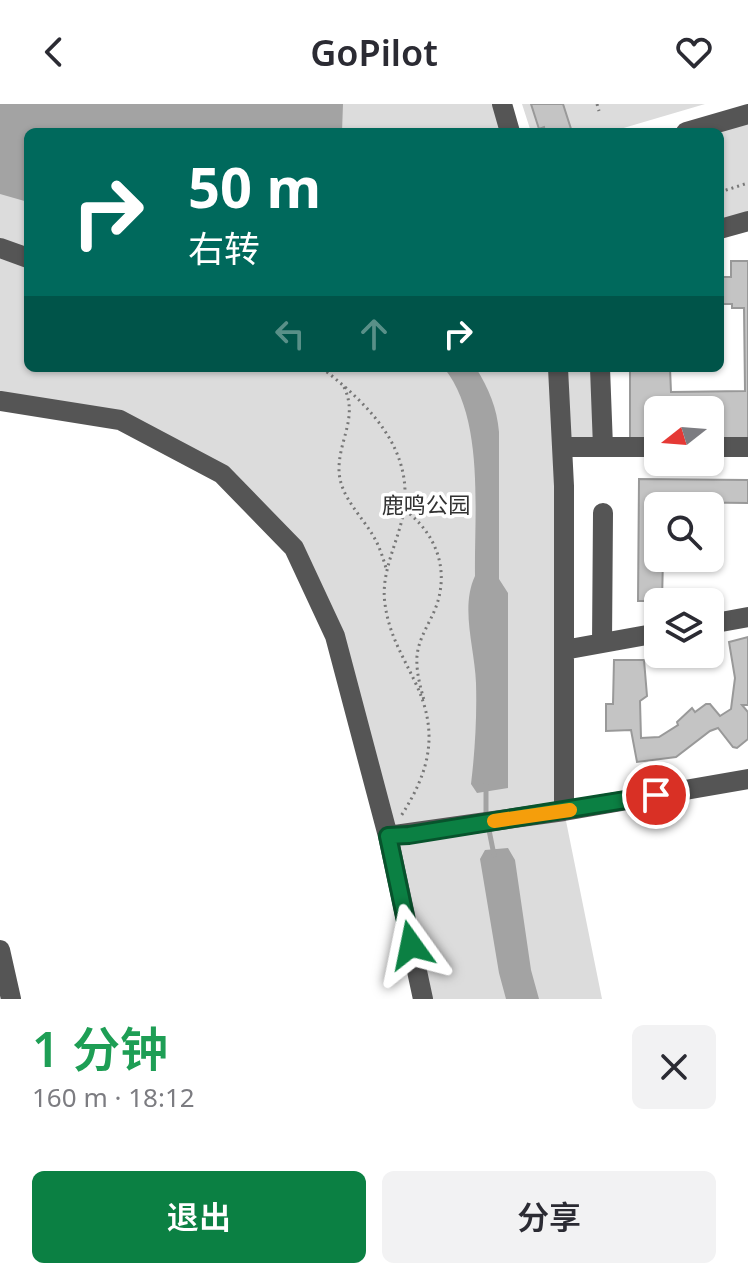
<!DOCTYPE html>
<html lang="zh">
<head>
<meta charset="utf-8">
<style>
	body { margin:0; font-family:"Noto Sans","Noto Sans SC",sans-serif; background:#f2f2f3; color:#2b2b33; height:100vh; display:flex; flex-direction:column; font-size:30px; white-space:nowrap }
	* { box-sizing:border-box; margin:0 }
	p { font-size:26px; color:#7c7c81 }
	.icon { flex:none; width:44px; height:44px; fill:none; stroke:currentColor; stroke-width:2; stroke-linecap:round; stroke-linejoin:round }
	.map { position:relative; height:895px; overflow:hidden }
	.details { display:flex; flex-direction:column; background:#fff; flex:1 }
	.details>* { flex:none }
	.hud { position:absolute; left:24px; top:24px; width:700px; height:244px; border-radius:12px; box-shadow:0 2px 6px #0004; background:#00695c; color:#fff; overflow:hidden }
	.needle { width:52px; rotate:253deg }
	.fabs { position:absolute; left:644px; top:292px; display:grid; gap:16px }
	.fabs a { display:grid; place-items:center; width:80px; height:80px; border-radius:12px; background:#fff; box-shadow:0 2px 6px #0004; font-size:40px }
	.pin { position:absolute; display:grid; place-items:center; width:68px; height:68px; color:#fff; margin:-34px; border:4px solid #fff; border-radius:50%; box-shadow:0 2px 8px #0007 }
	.me { position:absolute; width:88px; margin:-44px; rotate:348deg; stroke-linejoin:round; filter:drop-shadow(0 0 6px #0008) }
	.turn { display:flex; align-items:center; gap:28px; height:168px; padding:0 32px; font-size:36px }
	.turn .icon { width:104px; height:104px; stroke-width:2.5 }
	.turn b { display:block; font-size:56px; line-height:68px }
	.lanes { display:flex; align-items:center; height:76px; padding:0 32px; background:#0003; justify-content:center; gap:40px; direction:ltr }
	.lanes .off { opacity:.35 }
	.round { display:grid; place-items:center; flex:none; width:84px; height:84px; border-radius:12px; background:#f2f2f3 }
	.head { display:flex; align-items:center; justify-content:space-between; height:136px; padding:0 32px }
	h1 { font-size:48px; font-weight:600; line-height:60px; color:#1e9e55 }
	.button { display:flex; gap:16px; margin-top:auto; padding:16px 32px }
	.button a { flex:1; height:92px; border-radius:12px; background:#0b8043; color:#fff; font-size:32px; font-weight:600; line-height:92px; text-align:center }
	.button a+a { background:#f2f2f3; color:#2b2b33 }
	header { display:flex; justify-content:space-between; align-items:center; height:104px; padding:0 32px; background:#fff; font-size:36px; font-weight:600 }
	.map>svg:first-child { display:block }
	.green { fill:#dcdcdc }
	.water { fill:#a3a3a3 }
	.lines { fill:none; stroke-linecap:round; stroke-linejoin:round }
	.stream { stroke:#a3a3a3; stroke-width:5 }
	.building { fill:#c4c4c4; stroke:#999; stroke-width:2 }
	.path { stroke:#777; stroke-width:3; stroke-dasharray:2 4; stroke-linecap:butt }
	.minor { stroke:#555; stroke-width:20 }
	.route-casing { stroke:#07532c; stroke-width:20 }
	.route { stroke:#0b8043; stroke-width:14 }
	.slow { stroke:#f59e0b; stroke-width:14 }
	.labels { text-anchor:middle; stroke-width:7; stroke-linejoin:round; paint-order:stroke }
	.park-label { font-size:22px; fill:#333; stroke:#fff }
</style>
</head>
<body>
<header><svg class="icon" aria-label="back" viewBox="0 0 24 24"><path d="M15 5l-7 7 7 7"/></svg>GoPilot<svg class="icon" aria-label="heart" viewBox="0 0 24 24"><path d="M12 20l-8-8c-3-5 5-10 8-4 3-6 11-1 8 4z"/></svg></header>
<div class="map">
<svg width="748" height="895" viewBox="0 0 748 895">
	<rect width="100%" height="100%" fill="#fff"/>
	<path class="green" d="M 0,0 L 502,0 L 510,28 L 28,28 L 28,264 L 600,264 L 603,343 L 563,343 L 564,707 L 602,895 L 423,895 L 335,532 L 294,444 L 222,370 L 120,316 L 0,297 Z
		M 522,0 L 705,0 L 610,28 L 531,28 Z
		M 748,10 L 748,117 L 720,125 L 720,28 Z"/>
	<path class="water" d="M 0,0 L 343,0 L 342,28 L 28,28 L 28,98 L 0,90 Z
		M 444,264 L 476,264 C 489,285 497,304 499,328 L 499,475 L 508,489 L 508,684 L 477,689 L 471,680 C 475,647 477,613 476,579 C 475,545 460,504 475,472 C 474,410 485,314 444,264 Z
		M 508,744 L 515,756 L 531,866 L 539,895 L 506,895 L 499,869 L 480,755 L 485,746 Z"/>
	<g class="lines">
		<path class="stream" d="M 486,681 L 486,711
			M 488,721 L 494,751"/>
	</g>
	<path class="building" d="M 531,0 L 563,0 L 572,28 L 545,28 L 544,23 L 539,25 Z
		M 731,157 L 748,157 L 748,338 L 710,338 L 710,306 L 658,306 L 658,338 L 630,338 L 630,264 L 670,264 L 671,288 L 745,287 L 744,204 L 732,204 L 732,200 L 720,200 L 720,173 L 731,173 Z
		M 639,375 L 748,376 L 748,399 L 663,398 L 663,402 L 658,402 L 658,454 L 663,454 L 662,497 L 638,497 Z
		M 748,533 L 748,601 L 742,601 L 748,608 L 748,635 L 737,644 L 733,643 L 718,624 L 710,627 L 676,653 L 637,658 L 631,626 L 606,627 L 606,600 L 613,600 L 614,556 L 644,556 L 647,592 L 640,597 L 641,634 L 659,633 L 678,621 L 677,618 L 692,604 L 695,608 L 706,600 L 710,600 L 720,612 L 731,605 L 735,574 L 729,538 Z"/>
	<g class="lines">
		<path class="path" d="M 597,0 L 599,7
			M 720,88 L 748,79
			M 322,264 C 373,304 421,352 400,423 C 393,448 381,473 385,500 C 389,531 403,552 416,580 C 439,629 430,667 401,712
			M 344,283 C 358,312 340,334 339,363 C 338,392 362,411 375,435 C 380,444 383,454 386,464
			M 405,406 C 435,429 449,463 437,500 C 431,518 419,532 417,552 C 416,567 420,582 424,596"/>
		<path class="minor" d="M 502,0 L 510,28
			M 686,28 L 748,10
			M 720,125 L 748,117
			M 0,144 L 28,154
			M 558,264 L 564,382 L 564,707
			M 600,264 L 603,343
			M 0,297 L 120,316 L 222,370 L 294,444 L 335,532 L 388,732 L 423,895
			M 563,343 L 658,343
			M 710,343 L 748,343
			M 710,520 L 748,513
			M 602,539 L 603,409
			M 564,546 L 658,529
			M 388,732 L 564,707 L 748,675
			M 0,846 L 11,895"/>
	</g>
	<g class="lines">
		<defs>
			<path id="route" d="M 411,841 L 388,732 L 409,731 L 656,691"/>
		</defs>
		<use href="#route" class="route-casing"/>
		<use href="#route" class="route"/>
		<path class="slow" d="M 494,717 L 570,706"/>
	</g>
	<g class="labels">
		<g class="park-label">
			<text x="426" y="409">鹿鸣公园</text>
		</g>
	</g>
</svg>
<div class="fabs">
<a><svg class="needle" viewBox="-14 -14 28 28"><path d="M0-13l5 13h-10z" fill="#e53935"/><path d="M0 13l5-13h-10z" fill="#7c7c81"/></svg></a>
<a><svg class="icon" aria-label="search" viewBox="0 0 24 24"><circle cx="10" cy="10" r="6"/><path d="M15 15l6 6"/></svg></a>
<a><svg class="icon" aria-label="layers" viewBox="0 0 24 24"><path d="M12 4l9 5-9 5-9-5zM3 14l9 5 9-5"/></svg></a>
</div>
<div class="pin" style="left:656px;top:691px;background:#d93025"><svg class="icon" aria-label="arrive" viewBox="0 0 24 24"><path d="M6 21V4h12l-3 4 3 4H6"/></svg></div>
<svg class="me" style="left:411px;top:841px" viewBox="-20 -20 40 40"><path d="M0-17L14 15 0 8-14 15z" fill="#0b8043" stroke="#fff" stroke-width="4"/></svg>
<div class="hud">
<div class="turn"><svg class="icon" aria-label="right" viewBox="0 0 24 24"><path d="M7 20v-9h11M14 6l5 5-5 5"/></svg><div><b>50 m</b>右转</div></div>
<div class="lanes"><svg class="icon off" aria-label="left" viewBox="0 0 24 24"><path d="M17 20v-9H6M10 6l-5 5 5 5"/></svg><svg class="icon off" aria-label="ahead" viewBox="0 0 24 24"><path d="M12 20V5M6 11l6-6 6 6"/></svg><svg class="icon" aria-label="right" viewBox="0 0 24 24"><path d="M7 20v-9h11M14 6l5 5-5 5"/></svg></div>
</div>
</div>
<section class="details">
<div class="head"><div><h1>1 分钟</h1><p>160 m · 18:12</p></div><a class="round"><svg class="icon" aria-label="close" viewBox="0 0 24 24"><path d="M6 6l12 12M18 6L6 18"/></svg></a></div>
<div class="button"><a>退出</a><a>分享</a></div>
</section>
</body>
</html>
